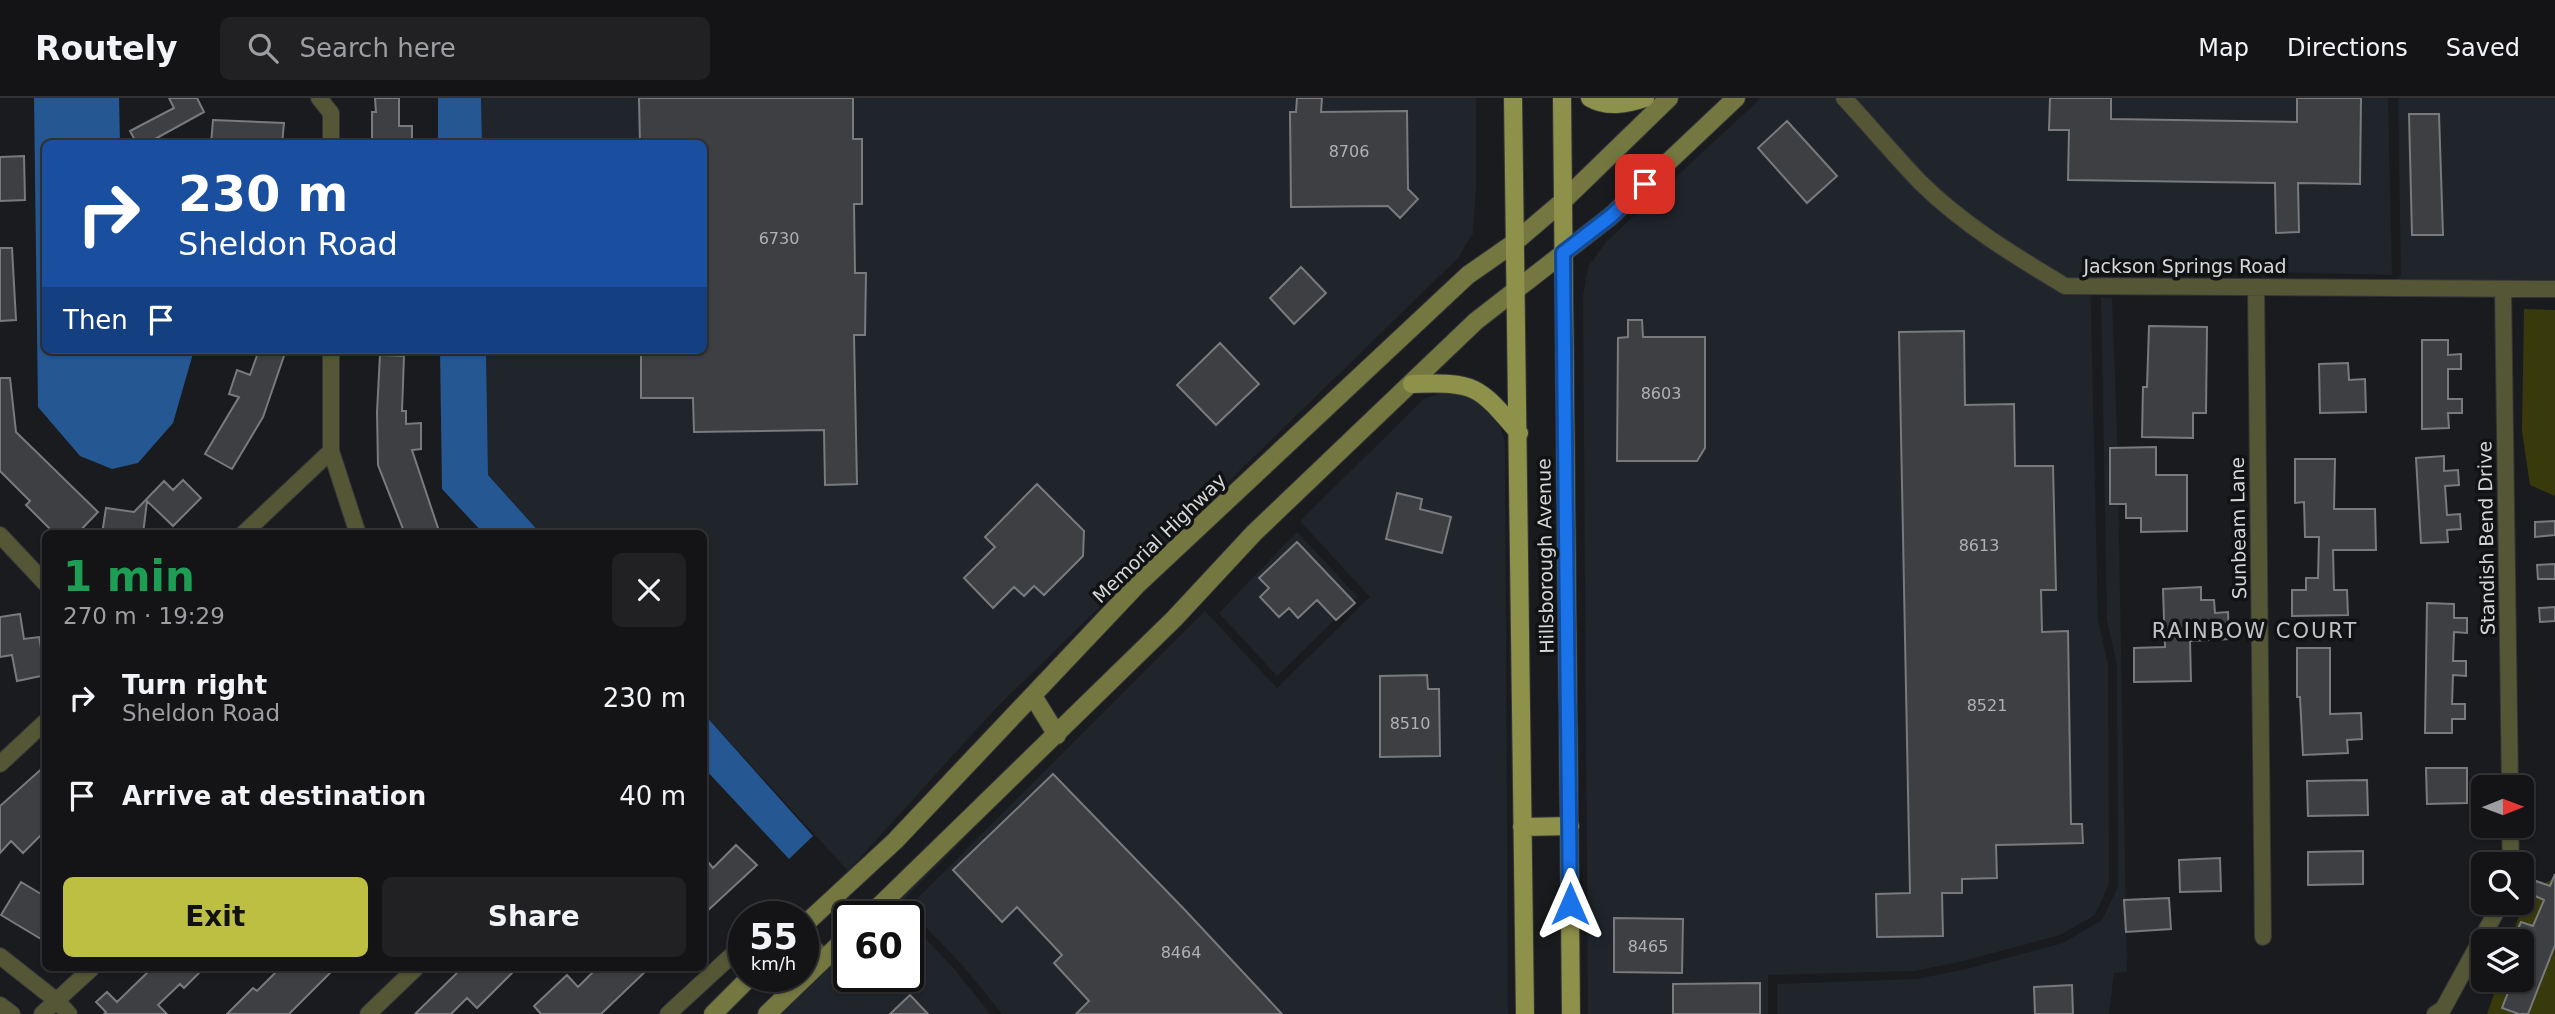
<!DOCTYPE html>
<html lang="en">
<head>
<meta charset="utf-8">
<style>
	body { margin:0; font-family:"DejaVu Sans",sans-serif; background:#212123; color:#f1f3f6; height:100vh; display:flex; flex-direction:column; font-size:26px; white-space:nowrap }
	* { box-sizing:border-box; margin:0 }
	p { font-size:23px; color:#9d9ea1 }
	.icon { flex:none; width:38px; height:38px; fill:none; stroke:currentColor; stroke-width:2; stroke-linecap:round; stroke-linejoin:round }
	.map { position:relative; flex:1; overflow:hidden }
	.side { position:absolute; left:42px; top:432px; width:665px; height:441px; display:flex; flex-direction:column; background:#141416; border-radius:10px; box-shadow:0 2px 5px #0004,0 0 0 2px #333335 }
	.side>* { flex:none }
	.top-card { position:absolute; left:42px; top:42px; width:665px; height:214px; border-radius:10px; box-shadow:0 2px 5px #0004,0 0 0 2px #333335; background:#1a4fa0; color:#fff; overflow:hidden }
	.needle { width:46px; rotate:89deg }
	.buttons { position:absolute; left:2471px; top:677px; display:grid; gap:14px }
	.buttons a { display:grid; place-items:center; width:63px; height:63px; border-radius:10px; background:#141416; box-shadow:0 2px 5px #0004,0 0 0 2px #333335; font-size:35px }
	.speed { position:absolute; left:728px; top:803px; display:flex; gap:14px; font-size:35px; font-weight:700; text-align:center }
	.speed>* { display:grid; place-content:center; width:91px; height:91px; border-radius:50%; background:#141416; box-shadow:0 2px 5px #0004,0 0 0 2px #333335; line-height:1 }
	.speed small { font-size:18px; font-weight:400 }
	.speed .limit { border:4px solid #111; border-radius:10px; background:#fff; color:#111 }
	.pin { position:absolute; display:grid; place-items:center; width:60px; height:60px; color:#fff; margin:-30px; border-radius:14px; box-shadow:0 4px 10px #0006 }
	.me { position:absolute; width:77px; margin:-38px; rotate:0deg; stroke-linejoin:round; filter:drop-shadow(0 0 5px #0008) }
	.turn { display:flex; align-items:center; gap:24px; height:147px; padding:0 21px; font-size:32px }
	.turn .icon { width:91px; height:91px; stroke-width:2.5 }
	.turn b { display:block; font-size:49px; line-height:60px }
	.then { display:flex; align-items:center; height:66px; padding:0 21px; background:#0003; gap:14px; font-size:26px }
	.round { display:grid; place-items:center; flex:none; width:74px; height:74px; border-radius:10px; background:#212123 }
	.headline { display:flex; align-items:center; justify-content:space-between; height:119px; padding:0 21px }
	h1 { font-size:42px; font-weight:700; line-height:52px; color:#1e9e55 }
	.button { display:flex; gap:14px; margin-top:auto; padding:14px 21px }
	.button a { flex:1; height:80px; border-radius:10px; background:#bdbf43; color:#111; font-size:28px; font-weight:700; line-height:80px; text-align:center }
	.button a+a { background:#212123; color:#f1f3f6 }
	ul { padding:0; list-style:none }
	li { display:flex; align-items:center; gap:21px; height:98px; padding:0 21px }
	li div { flex:1 }
	li b { display:block; font-size:26px }
	li em { font-style:normal }
	header { display:flex; align-items:center; gap:42px; box-sizing:border-box; height:98px; padding:0 35px; background:#141416; border-bottom:2px solid #333335 }
	header strong { font-size:33px }
	nav { display:flex; gap:38px; margin-inline-start:auto; font-size:24px }
	.search { width:490px; height:63px; background:#212123; display:flex; align-items:center; gap:18px; box-sizing:border-box; padding:0 24px; border-radius:10px; color:#9d9ea1; font-size:26px }
	.map>svg:first-child { display:block }
	.built { fill:#1f252b }
	.green { fill:#393a0b }
	.water { fill:#255792 }
	.building { fill:#3d3f42; stroke:#787a7d; stroke-width:2 }
	.lines { fill:none; stroke-linecap:round; stroke-linejoin:round }
	.street-casing { stroke:#343538; stroke-width:18 }
	.secondary-casing { stroke:#343538; stroke-width:20 }
	.primary-casing { stroke:#343538; stroke-width:20 }
	.street { stroke:#545635; stroke-width:16 }
	.secondary { stroke:#757741; stroke-width:18 }
	.primary { stroke:#8e9149; stroke-width:18 }
	.route-casing { stroke:#114b97; stroke-width:18 }
	.route { stroke:#1a73e8; stroke-width:12 }
	.labels { text-anchor:middle; stroke-width:7; stroke-linejoin:round; paint-order:stroke }
	.number-label { font-size:16px; fill:#b0b1b2 }
	.street-label { font-size:19px; fill:#d6d7d8; stroke:#111214 }
	.neighbourhood-label { font-size:21px; letter-spacing:2px; fill:#c0c2c5; stroke:#111214 }
</style>
</head>
<body>
<header>
<strong>Routely</strong>
<div class="search"><svg class="icon" aria-label="search" viewBox="0 0 24 24"><circle cx="10" cy="10" r="6"/><path d="M15 15l6 6"/></svg>Search here</div>
<nav><a>Map</a><a>Directions</a><a>Saved</a></nav>
</header>
<div class="map">
<svg width="2555" height="916" viewBox="0 0 2555 916">
	<rect width="100%" height="100%" fill="#1a1b1e"/>
	<path class="built" d="M 481,0 L 1476,0 L 1476,90 L 1473,135 L 1458,160 L 996,610 L 848,773 L 704,616 L 704,436 L 541,436 L 488,377 L 486,252 L 704,252 L 704,46 L 482,45 Z
		M 1761,0 L 2388,0 L 2392,177 L 2090,170 L 2098,522 L 2108,567 L 2109,786 L 2095,817 L 2060,837 L 1963,863 L 1915,873 L 1768,877 L 1768,916 L 1588,916 L 1583,198 L 1588,169 L 1606,144 Z
		M 2398,0 L 2555,0 L 2555,187 L 2396,184 L 2401,177 Z
		M 2101,199 L 2112,200 L 2117,334 L 2127,874 L 2114,875 L 2109,916 L 1777,916 L 1777,886 L 1917,881 L 1966,871 L 2063,845 L 2102,822 L 2118,789 L 2117,567 L 2107,522 Z
		M 1449,293 L 1463,294 L 1484,306 L 1501,331 L 1505,344 L 1508,916 L 1002,916 L 963,868 L 908,810 L 1205,513 L 1277,590 L 1370,499 L 1300,423 L 1425,300 Z
		M 1297,434 L 1358,499 L 1277,578 L 1219,515 Z
		M 976,729 L 901,804 L 900,813 L 905,819 L 882,819 Z
		M 908,822 L 956,873 L 990,916 L 782,916 L 849,851 L 849,878 L 908,878 Z"/>
	<path class="green" d="M 2524,211 L 2555,212 L 2555,398 L 2530,387 L 2522,333 Z
		M 2555,780 L 2555,916 L 2487,916 L 2499,882 L 2522,882 L 2522,844 L 2511,843 L 2526,795 Z"/>
	<path class="water" d="M 34,0 L 119,0 L 120,45 L 46,46 L 46,252 L 194,252 L 173,325 L 138,365 L 112,371 L 80,358 L 38,309 Z
		M 438,0 L 481,0 L 482,45 L 438,45 Z
		M 440,252 L 486,252 L 488,377 L 541,436 L 484,436 L 442,391 Z
		M 704,616 L 813,738 L 789,761 L 704,670 Z"/>
	<path class="building" d="M 169,0 L 197,0 L 204,14 L 146,46 L 137,46 L 130,33 L 174,10 Z
		M 375,0 L 399,0 L 399,28 L 412,28 L 412,46 L 372,46 L 372,14 L 376,14 Z
		M 639,0 L 853,0 L 853,41 L 862,41 L 862,106 L 854,106 L 855,175 L 866,175 L 865,237 L 854,237 L 857,386 L 825,387 L 824,332 L 694,334 L 693,300 L 641,300 L 641,252 L 704,252 L 704,46 L 640,46 Z
		M 1297,0 L 1322,0 L 1321,14 L 1407,13 L 1408,91 L 1418,101 L 1400,120 L 1388,108 L 1291,109 L 1290,14 L 1296,14 Z
		M 2050,0 L 2111,0 L 2111,21 L 2297,24 L 2297,0 L 2361,0 L 2360,86 L 2298,85 L 2299,134 L 2276,135 L 2275,85 L 2068,82 L 2069,32 L 2049,32 Z
		M 2409,16 L 2439,16 L 2443,137 L 2412,137 Z
		M 213,22 L 284,25 L 282,46 L 211,46 Z
		M 1787,23 L 1837,78 L 1807,105 L 1758,50 Z
		M 24,58 L 25,102 L 0,103 L 0,59 Z
		M 0,150 L 12,150 L 16,222 L 0,223 Z
		M 1301,169 L 1326,195 L 1294,226 L 1270,200 Z
		M 1628,222 L 1642,222 L 1643,239 L 1705,239 L 1705,350 L 1697,363 L 1617,363 L 1618,240 L 1628,239 Z
		M 2149,228 L 2207,229 L 2206,315 L 2193,315 L 2193,340 L 2142,339 L 2143,289 L 2147,289 Z
		M 1964,233 L 1965,307 L 2014,306 L 2015,368 L 2053,368 L 2056,492 L 2041,492 L 2042,534 L 2068,533 L 2071,726 L 2082,726 L 2083,745 L 1996,747 L 1997,780 L 1962,781 L 1962,795 L 1942,795 L 1943,838 L 1877,839 L 1876,796 L 1910,795 L 1899,234 Z
		M 2422,242 L 2448,242 L 2448,257 L 2461,256 L 2461,271 L 2448,271 L 2448,301 L 2462,301 L 2462,315 L 2448,315 L 2449,330 L 2422,331 Z
		M 1220,245 L 1259,286 L 1216,327 L 1177,287 Z
		M 259,252 L 286,252 L 263,319 L 232,371 L 205,356 L 239,299 L 229,296 L 237,272 L 250,277 Z
		M 380,257 L 404,258 L 402,313 L 406,313 L 406,326 L 421,325 L 421,351 L 412,352 L 440,436 L 405,436 L 378,367 L 377,314 Z
		M 2348,265 L 2349,282 L 2365,281 L 2366,314 L 2320,315 L 2319,266 Z
		M 0,280 L 10,280 L 16,334 L 98,414 L 77,436 L 55,436 L 26,407 L 30,403 L 0,373 Z
		M 2156,349 L 2156,377 L 2187,377 L 2187,433 L 2141,434 L 2141,420 L 2126,420 L 2126,406 L 2110,406 L 2110,350 Z
		M 2444,358 L 2444,373 L 2458,372 L 2459,387 L 2445,388 L 2447,417 L 2460,416 L 2461,431 L 2447,432 L 2448,444 L 2421,445 L 2416,360 Z
		M 2295,361 L 2335,361 L 2334,411 L 2375,411 L 2376,452 L 2333,452 L 2334,492 L 2347,492 L 2348,517 L 2292,518 L 2292,492 L 2306,492 L 2306,480 L 2318,480 L 2319,439 L 2305,439 L 2304,404 L 2295,405 Z
		M 183,382 L 201,400 L 173,428 L 147,403 L 143,436 L 102,436 L 106,410 L 134,414 L 164,383 L 173,392 Z
		M 1037,386 L 1084,433 L 1083,458 L 1044,497 L 1034,488 L 1024,498 L 1014,489 L 993,510 L 964,480 L 995,449 L 985,439 Z
		M 1397,395 L 1422,401 L 1420,411 L 1451,419 L 1442,455 L 1386,441 Z
		M 2555,423 L 2555,437 L 2535,439 L 2535,424 Z
		M 1297,444 L 1355,505 L 1336,522 L 1317,502 L 1298,520 L 1289,510 L 1279,519 L 1260,499 L 1269,490 L 1259,480 Z
		M 2555,466 L 2555,481 L 2538,481 L 2537,467 Z
		M 2201,489 L 2201,502 L 2214,502 L 2215,515 L 2228,514 L 2229,541 L 2190,543 L 2191,583 L 2134,584 L 2134,550 L 2165,549 L 2163,491 Z
		M 2427,505 L 2454,506 L 2454,520 L 2467,520 L 2467,535 L 2454,534 L 2453,563 L 2466,563 L 2466,578 L 2453,577 L 2452,606 L 2465,606 L 2465,621 L 2452,621 L 2452,635 L 2425,635 Z
		M 2555,509 L 2555,523 L 2540,524 L 2539,510 Z
		M 20,516 L 24,541 L 39,539 L 46,577 L 17,583 L 12,557 L 0,559 L 0,519 Z
		M 2297,550 L 2330,550 L 2330,616 L 2361,615 L 2362,641 L 2347,642 L 2348,655 L 2303,657 L 2300,599 L 2297,599 Z
		M 1427,577 L 1428,591 L 1439,591 L 1440,658 L 1380,659 L 1380,578 Z
		M 46,667 L 46,732 L 23,755 L 11,743 L 0,755 L 0,708 Z
		M 2426,670 L 2467,670 L 2467,705 L 2427,706 Z
		M 1053,676 L 1184,811 L 1282,916 L 1076,916 L 1089,903 L 1054,865 L 1062,857 L 1017,809 L 1002,824 L 953,772 Z
		M 2367,682 L 2368,717 L 2308,718 L 2307,683 Z
		M 736,747 L 757,767 L 704,816 L 704,759 L 713,770 Z
		M 2363,753 L 2363,786 L 2308,787 L 2308,754 Z
		M 2220,760 L 2221,793 L 2180,794 L 2179,762 Z
		M 2555,776 L 2555,847 L 2528,916 L 2519,916 L 2502,910 L 2513,882 L 2522,882 L 2522,860 L 2529,842 L 2515,837 L 2521,824 L 2533,828 L 2544,802 L 2531,796 L 2536,783 L 2550,788 Z
		M 21,784 L 46,799 L 46,844 L 1,817 Z
		M 2169,800 L 2171,831 L 2126,834 L 2124,802 Z
		M 1614,820 L 1683,821 L 1682,875 L 1614,874 Z
		M 152,870 L 204,870 L 184,890 L 180,886 L 158,907 L 167,916 L 104,916 L 106,914 L 96,904 L 107,894 L 117,904 Z
		M 280,870 L 335,870 L 289,916 L 227,916 L 253,890 L 257,893 Z
		M 462,870 L 517,870 L 477,910 L 467,900 L 451,916 L 415,916 Z
		M 597,870 L 649,870 L 601,916 L 541,916 L 534,908 L 567,877 L 578,889 Z
		M 1760,885 L 1760,916 L 1673,916 L 1673,886 Z
		M 2072,887 L 2073,916 L 2035,916 L 2034,889 Z
		M 910,897 L 928,916 L 890,916 Z"/>
	<g class="lines">
		<defs>
			<path id="street" d="M 319,0 L 331,15 L 331,46
				M 1844,0 C 1870,28 1894,57 1920,84 C 1962,126 2015,158 2065,188 L 2555,191
				M 2256,189 L 2263,839
				M 2503,191 L 2510,690
				M 331,252 L 331,353 L 358,436
				M 243,436 L 331,353
				M 0,437 L 46,486
				M 0,666 L 46,623
				M 2510,728 L 2511,766
				M 771,819 L 776,819
				M 803,839 L 824,860
				M 0,858 L 57,903 L 69,916
				M 0,907 L 12,916
				M 42,916 L 92,870
				M 368,916 L 416,870
				M 668,916 L 744,846
				M 2435,916 L 2443,911 L 2501,805"/>
			<path id="secondary" d="M 1033,598 L 1057,637
				M 868,819 L 1174,521 L 1254,435 L 1476,223 L 1611,118 L 1736,0
				M 803,828 L 895,743 L 1137,487 L 1468,177 L 1514,145 L 1563,103 L 1669,0
				M 713,916 L 751,878
				M 767,916 L 849,837"/>
			<path id="primary" d="M 1513,0 L 1525,916
				M 1562,0 L 1571,916
				M 1590,0 C 1607,10 1627,6 1645,0
				M 1412,286 C 1476,284 1478,287 1519,335
				M 1522,729 L 1570,728"/>
		</defs>
		<use href="#street" class="street-casing"/>
		<use href="#secondary" class="secondary-casing"/>
		<use href="#primary" class="primary-casing"/>
		<use href="#street" class="street"/>
		<use href="#secondary" class="secondary"/>
		<use href="#primary" class="primary"/>
	</g>
	<g class="lines">
		<defs>
			<path id="route" d="M 1570,806 L 1563,155 L 1611,118 L 1645,86"/>
		</defs>
		<use href="#route" class="route-casing"/>
		<use href="#route" class="route"/>
	</g>
	<g class="labels">
		<g class="number-label">
			<text x="1349" y="59">8706</text>
			<text x="779" y="146">6730</text>
			<text x="1661" y="301">8603</text>
			<text x="1979" y="453">8613</text>
			<text x="1987" y="613">8521</text>
			<text x="1410" y="631">8510</text>
			<text x="1648" y="854">8465</text>
			<text x="1181" y="860">8464</text>
		</g>
		<g class="street-label">
			<text x="2185" y="175">Jackson Springs Road</text>
			<text transform="translate(2238 430) rotate(-91)" y="7">Sunbeam Lane</text>
			<text transform="translate(1159 440) rotate(-44)" y="7">Memorial Highway</text>
			<text transform="translate(2486 440) rotate(-91)" y="7">Standish Bend Drive</text>
			<text transform="translate(1545 458) rotate(-91)" y="7">Hillsborough Avenue</text>
		</g>
		<g class="neighbourhood-label">
			<text x="2255" y="540">RAINBOW COURT</text>
		</g>
	</g>
</svg>
<div class="buttons">
<a><svg class="needle" viewBox="-14 -14 28 28"><path d="M0-13l5 13h-10z" fill="#e53935"/><path d="M0 13l5-13h-10z" fill="#9d9ea1"/></svg></a>
<a><svg class="icon" aria-label="search" viewBox="0 0 24 24"><circle cx="10" cy="10" r="6"/><path d="M15 15l6 6"/></svg></a>
<a><svg class="icon" aria-label="layers" viewBox="0 0 24 24"><path d="M12 4l9 5-9 5-9-5zM3 14l9 5 9-5"/></svg></a>
</div>
<div class="speed"><div>55<small>km/h</small></div><div class="limit">60</div></div>
<div class="pin" style="left:1645px;top:86px;background:#d93025"><svg class="icon" aria-label="arrive" viewBox="0 0 24 24"><path d="M6 21V4h12l-3 4 3 4H6"/></svg></div>
<svg class="me" style="left:1570px;top:806px" viewBox="-20 -20 40 40"><path d="M0-17L14 15 0 8-14 15z" fill="#1a73e8" stroke="#fff" stroke-width="4"/></svg>
<div class="top-card">
<div class="turn"><svg class="icon" aria-label="right" viewBox="0 0 24 24"><path d="M7 20v-9h11M14 6l5 5-5 5"/></svg><div><b>230 m</b>Sheldon Road</div></div>
<div class="then">Then<svg class="icon" aria-label="arrive" viewBox="0 0 24 24"><path d="M6 21V4h12l-3 4 3 4H6"/></svg></div>
</div>
<section class="side">
<div class="headline"><div><h1>1 min</h1><p>270 m · 19:29</p></div><a class="round"><svg class="icon" aria-label="close" viewBox="0 0 24 24"><path d="M6 6l12 12M18 6L6 18"/></svg></a></div>
<ul>
<li><svg class="icon" aria-label="right" viewBox="0 0 24 24"><path d="M7 20v-9h11M14 6l5 5-5 5"/></svg><div><b>Turn right</b><p>Sheldon Road</p></div><em>230 m</em></li>
<li><svg class="icon" aria-label="arrive" viewBox="0 0 24 24"><path d="M6 21V4h12l-3 4 3 4H6"/></svg><div><b>Arrive at destination</b></div><em>40 m</em></li>
</ul>
<div class="button"><a>Exit</a><a>Share</a></div>
</section>
</div>
</body>
</html>
